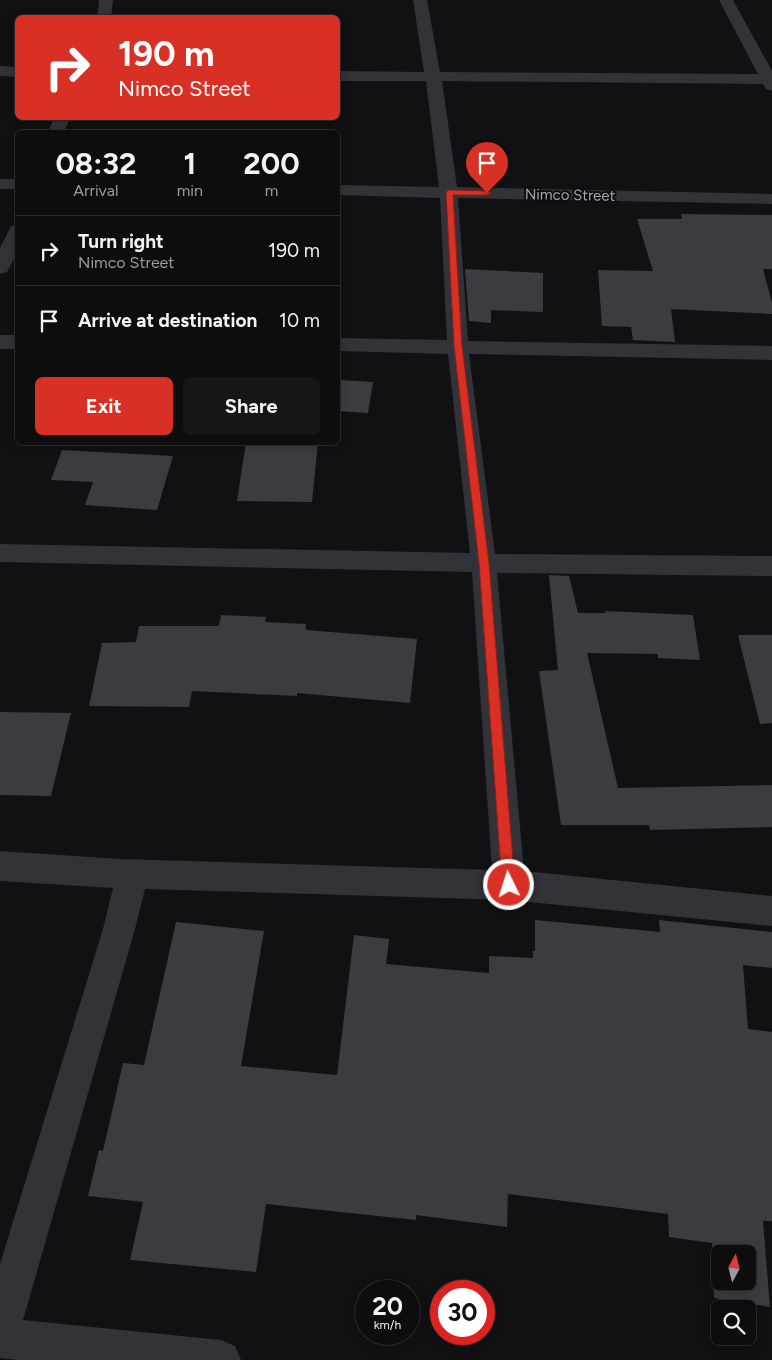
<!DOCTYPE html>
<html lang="en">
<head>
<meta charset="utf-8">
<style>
	body { margin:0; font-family:Figtree,sans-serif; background:#161617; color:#f1f3f6; height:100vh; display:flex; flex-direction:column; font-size:19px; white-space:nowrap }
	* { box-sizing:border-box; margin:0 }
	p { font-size:16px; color:#9a9c9e }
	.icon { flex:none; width:28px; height:28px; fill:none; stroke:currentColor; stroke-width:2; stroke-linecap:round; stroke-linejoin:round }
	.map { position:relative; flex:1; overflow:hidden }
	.drawer { position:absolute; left:15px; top:130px; width:325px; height:315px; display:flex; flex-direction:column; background:#0d0d0e; border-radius:8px; box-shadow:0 2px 12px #0003,0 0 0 1px #2d2d2e }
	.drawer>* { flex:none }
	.banner { position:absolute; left:15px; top:15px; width:325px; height:105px; border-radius:8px; box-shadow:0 2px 12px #0003,0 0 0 1px #2d2d2e; background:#d93025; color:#fff; overflow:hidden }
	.needle { width:32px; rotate:7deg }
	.controls { position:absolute; left:711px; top:1245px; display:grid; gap:10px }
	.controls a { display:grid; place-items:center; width:45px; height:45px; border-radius:8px; background:#0d0d0e; box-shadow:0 2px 12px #0003,0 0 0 1px #2d2d2e; font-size:25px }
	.speed { position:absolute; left:355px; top:1280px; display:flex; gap:10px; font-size:25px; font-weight:700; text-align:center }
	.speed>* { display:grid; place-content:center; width:65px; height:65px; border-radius:50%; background:#0d0d0e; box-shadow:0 2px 12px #0003,0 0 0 1px #2d2d2e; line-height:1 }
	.speed small { font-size:12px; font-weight:400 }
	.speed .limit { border:8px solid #d22; background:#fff; color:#111 }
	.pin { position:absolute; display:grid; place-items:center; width:42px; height:42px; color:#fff; margin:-51px -21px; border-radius:50% 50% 50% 0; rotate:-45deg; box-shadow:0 0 5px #0007 }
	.pin .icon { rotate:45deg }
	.me { position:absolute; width:55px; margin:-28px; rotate:356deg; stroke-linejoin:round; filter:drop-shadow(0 0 4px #0008) }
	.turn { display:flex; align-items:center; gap:18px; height:105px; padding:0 20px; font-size:22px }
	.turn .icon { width:65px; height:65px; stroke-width:2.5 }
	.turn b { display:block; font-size:35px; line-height:42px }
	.eta { display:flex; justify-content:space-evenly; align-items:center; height:85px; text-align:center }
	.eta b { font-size:30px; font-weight:700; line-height:35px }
	.button { display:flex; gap:10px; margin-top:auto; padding:10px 20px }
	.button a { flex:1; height:58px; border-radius:8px; background:#d93025; color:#fff; font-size:20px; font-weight:700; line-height:58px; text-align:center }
	.button a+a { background:#161617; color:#f1f3f6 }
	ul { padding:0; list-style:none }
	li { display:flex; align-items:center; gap:15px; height:70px; padding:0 20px; border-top:1px solid #2d2d2e }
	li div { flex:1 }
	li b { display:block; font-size:19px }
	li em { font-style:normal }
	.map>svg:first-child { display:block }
	.building { fill:#3b3c41; fill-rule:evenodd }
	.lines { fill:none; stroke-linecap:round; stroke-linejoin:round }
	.minor { fill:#323338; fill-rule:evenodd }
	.route { fill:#d93025; stroke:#8d1f18 }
	.labels { text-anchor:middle; stroke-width:4; stroke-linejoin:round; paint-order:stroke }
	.far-street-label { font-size:15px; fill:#a2a7b5; stroke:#0c0c0e }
</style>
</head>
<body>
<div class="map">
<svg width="772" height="1360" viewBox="0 0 772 1360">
	<rect width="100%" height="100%" fill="#111113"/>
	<path class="building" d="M 681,214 L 772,215 L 772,269 L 763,269 L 772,303 L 772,314 L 671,309 L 675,342 L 633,340 L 631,327 L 602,326 L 598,270 L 653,271 L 637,219 L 682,219 Z
		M 465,269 L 543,273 L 543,312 L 491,310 L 491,323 L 469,321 Z
		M 341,380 L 373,382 L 368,413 L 338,411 Z
		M 246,442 L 318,442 L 312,502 L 237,501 Z
		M 62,450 L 173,456 L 157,510 L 85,505 L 93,482 L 51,480 Z
		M 549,575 L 569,576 L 578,613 L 606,613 L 605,611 L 693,615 L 700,660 L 658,658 L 658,654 L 587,653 L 618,788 L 772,785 L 772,827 L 650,830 L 649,825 L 561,825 L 539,671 L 558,670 Z
		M 221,615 L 266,617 L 265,622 L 306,624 L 306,630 L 417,639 L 410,703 L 297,693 L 297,696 L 192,691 L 189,707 L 89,706 L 102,643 L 136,642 L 139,626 L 219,626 Z
		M 738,635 L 772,635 L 772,723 L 760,724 Z
		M 0,712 L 71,713 L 51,796 L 0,795 Z
		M 535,920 L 660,932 L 659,920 L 772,932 L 772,968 L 743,965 L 748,1029 L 772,1032 L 772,1221 L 763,1221 L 770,1307 L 714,1298 L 712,1243 L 669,1237 L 668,1214 L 508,1194 L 507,1227 L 416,1215 L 416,1220 L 266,1204 L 256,1272 L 130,1260 L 143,1202 L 88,1196 L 99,1150 L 103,1151 L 123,1063 L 144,1065 L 176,922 L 264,931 L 241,1066 L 337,1075 L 354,935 L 389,939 L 386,964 L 489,973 L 489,956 L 533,958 L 533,951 L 535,951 ZM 720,1254 L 748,1254 L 748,1281 L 720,1281 Z"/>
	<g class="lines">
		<path class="minor" d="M 99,0 L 113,0 L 111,18 L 97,18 Z
			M 413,0 L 427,0 L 440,72 L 758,74 L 719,0 L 733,0 L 772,71 L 772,91 L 766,89 L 763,84 L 442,81 L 457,187 L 772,194 L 772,204 L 458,198 L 468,341 L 772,346 L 772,360 L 469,354 L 495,554 L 772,556 L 772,576 L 497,573 L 524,871 L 772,896 L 772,926 L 509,900 L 145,889 L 135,929 L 23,1320 L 221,1340 L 235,1346 L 241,1360 L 18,1360 L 0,1358 L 0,1264 L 103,929 L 113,888 L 0,881 L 0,851 L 119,859 L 492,870 L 472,572 L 0,562 L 0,544 L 470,553 L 448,354 L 338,351 L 338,338 L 447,340 L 440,198 L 338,195 L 338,185 L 439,187 L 426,81 L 338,81 L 338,71 L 424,72 Z
			M 0,66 L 18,67 L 18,77 L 0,76 Z
			M 54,118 L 70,118 L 64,132 L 48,132 Z
			M 0,179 L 18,179 L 18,189 L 0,189 Z
			M 18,225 L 18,251 L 7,272 L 0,274 L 0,248 L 11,226 Z
			M 0,335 L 18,335 L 18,349 L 0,349 Z"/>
	</g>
	<path class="route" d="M 449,190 L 487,191 L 491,193 L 487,195 L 453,195 L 462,346 L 489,563 L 515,885 L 513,889 L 509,891 L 504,889 L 502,885 L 479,563 L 454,346 L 446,192 Z"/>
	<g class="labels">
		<g class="far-street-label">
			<text transform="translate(570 195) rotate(1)" y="5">Nimco Street</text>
		</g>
	</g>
</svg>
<div class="controls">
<a><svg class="needle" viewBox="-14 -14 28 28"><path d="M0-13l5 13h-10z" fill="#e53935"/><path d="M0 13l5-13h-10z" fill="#9a9c9e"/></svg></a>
<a><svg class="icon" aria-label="search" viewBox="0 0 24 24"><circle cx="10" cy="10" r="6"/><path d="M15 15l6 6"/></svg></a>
</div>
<div class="speed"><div>20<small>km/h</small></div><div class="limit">30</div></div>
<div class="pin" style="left:487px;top:193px;background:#d93025"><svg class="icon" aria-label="arrive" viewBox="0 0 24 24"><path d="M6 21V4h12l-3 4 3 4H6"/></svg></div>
<svg class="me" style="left:509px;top:885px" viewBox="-20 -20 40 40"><circle r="17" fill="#d93025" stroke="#fff" stroke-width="3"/><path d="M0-11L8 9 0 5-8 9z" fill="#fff"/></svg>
<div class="banner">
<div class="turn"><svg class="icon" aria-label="right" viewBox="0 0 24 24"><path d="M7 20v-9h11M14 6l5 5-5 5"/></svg><div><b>190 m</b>Nimco Street</div></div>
</div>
<section class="drawer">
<div class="eta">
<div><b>08:32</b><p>Arrival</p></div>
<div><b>1</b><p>min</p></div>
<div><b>200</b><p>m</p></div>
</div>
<ul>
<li><svg class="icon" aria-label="right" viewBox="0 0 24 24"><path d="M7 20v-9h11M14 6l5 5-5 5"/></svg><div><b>Turn right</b><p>Nimco Street</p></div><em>190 m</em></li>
<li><svg class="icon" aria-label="arrive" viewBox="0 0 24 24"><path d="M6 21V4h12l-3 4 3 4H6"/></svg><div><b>Arrive at destination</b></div><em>10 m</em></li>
</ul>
<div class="button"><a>Exit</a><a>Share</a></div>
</section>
</div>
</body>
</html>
